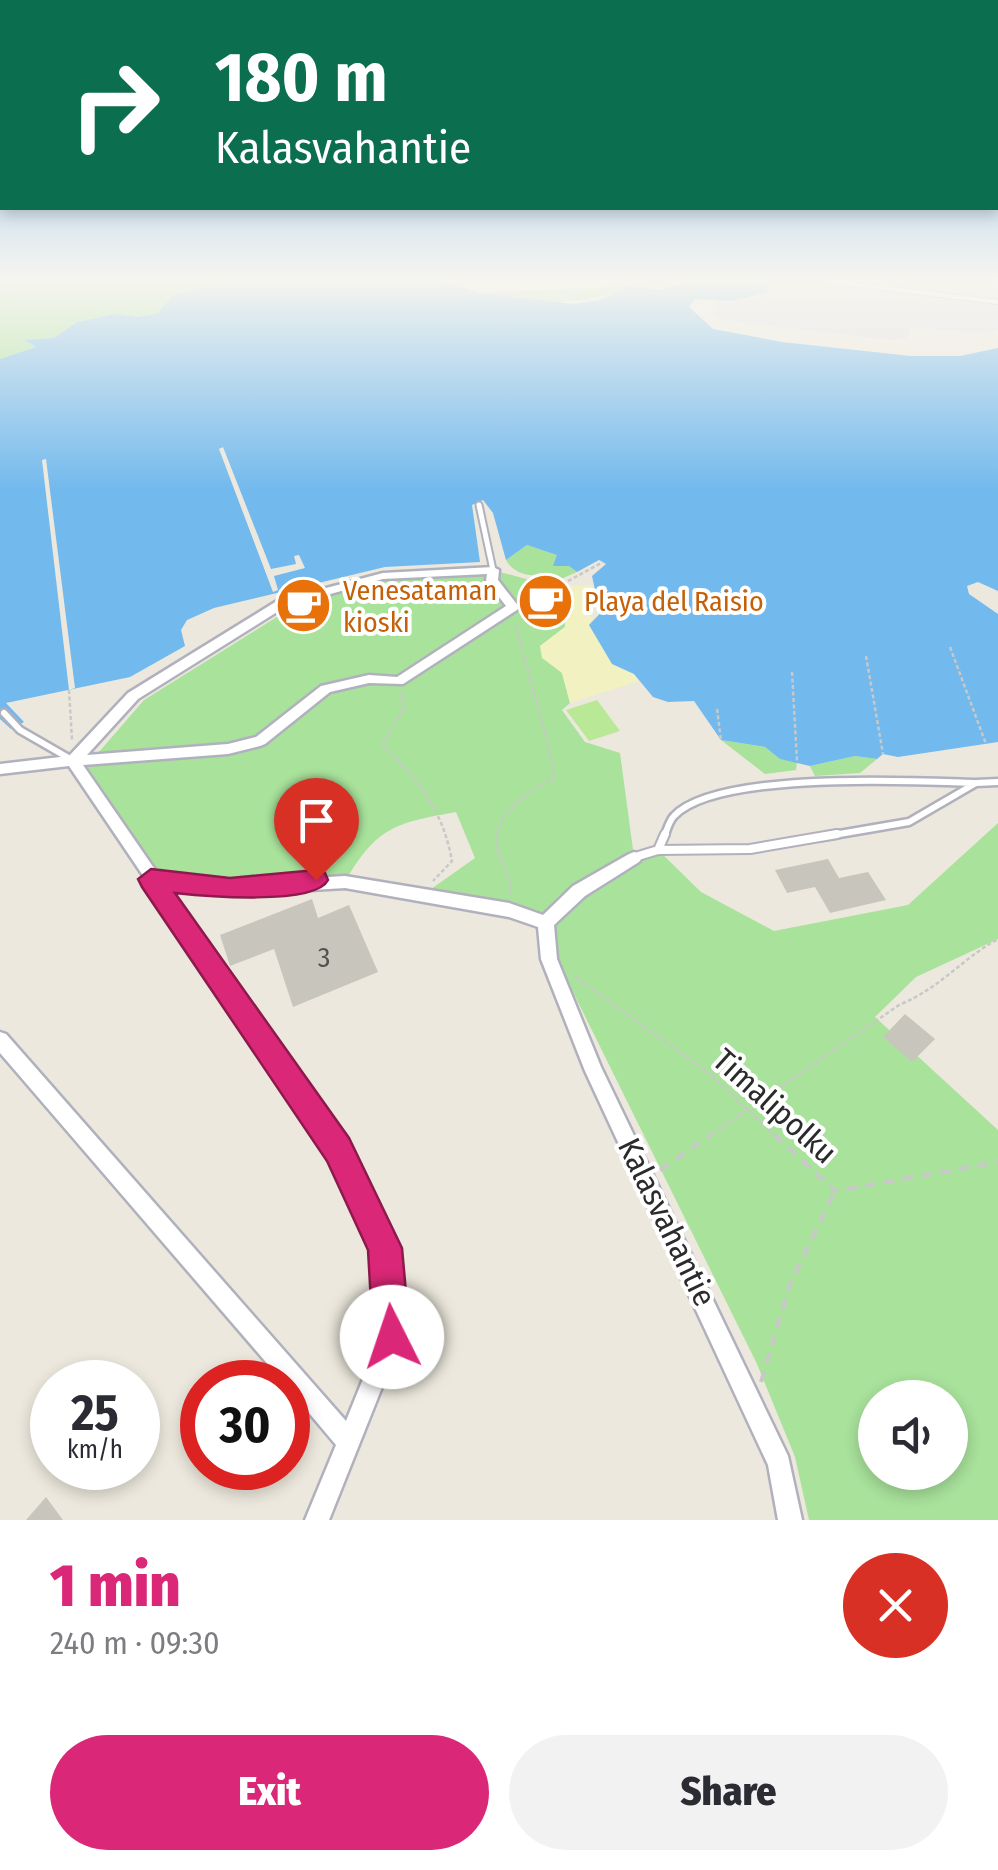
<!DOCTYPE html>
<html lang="en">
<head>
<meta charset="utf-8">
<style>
	body { margin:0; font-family:"Fira Sans Condensed",sans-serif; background:#f2f2f3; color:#2b2b33; height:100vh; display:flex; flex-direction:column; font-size:38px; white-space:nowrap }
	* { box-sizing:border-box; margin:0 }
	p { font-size:32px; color:#7c7c81 }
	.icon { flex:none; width:55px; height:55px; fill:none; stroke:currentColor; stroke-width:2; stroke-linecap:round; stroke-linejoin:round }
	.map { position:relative; height:1520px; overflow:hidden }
	.sheet { display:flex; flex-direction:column; background:#fff; flex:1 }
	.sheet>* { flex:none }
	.top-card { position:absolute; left:0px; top:0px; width:1000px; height:210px; box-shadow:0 5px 15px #0003; background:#0b6e4f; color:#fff; overflow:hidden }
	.controls { position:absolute; left:858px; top:1380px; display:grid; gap:20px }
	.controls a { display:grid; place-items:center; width:110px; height:110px; border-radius:50%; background:#fff; box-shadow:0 5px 15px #0003; font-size:50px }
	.speed { position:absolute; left:30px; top:1360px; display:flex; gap:20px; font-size:50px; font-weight:700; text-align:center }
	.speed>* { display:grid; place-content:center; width:130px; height:130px; border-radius:50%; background:#fff; box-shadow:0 5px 15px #0003; line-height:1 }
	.speed small { font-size:25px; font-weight:400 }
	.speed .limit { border:15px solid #d22; background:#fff; color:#111 }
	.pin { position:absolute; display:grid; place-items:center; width:85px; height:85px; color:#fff; margin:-102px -42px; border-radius:50% 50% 50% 0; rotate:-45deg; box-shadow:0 0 10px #0007 }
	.pin .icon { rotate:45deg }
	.me { position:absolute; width:110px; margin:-55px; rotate:356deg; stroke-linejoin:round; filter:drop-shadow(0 0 8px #0008) }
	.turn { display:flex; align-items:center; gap:35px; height:210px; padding:0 50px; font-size:45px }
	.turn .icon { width:130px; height:130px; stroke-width:2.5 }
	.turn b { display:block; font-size:70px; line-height:85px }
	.round { display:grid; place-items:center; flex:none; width:105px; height:105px; border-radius:52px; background:#f2f2f3 }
	.headline { display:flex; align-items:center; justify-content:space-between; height:170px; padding:0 50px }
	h1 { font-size:60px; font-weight:800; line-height:75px; color:#db2777 }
	.action { display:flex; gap:20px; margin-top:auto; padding:20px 50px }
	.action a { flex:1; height:115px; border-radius:60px; background:#db2777; color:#fff; font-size:40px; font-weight:800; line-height:115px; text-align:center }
	.action a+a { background:#f2f2f3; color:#2b2b33 }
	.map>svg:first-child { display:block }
	.industrial { fill:#e1dee5 }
	.green { fill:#a8e29b; fill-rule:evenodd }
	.sand { fill:#f1f1c1 }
	.pitch { fill:#b9e997 }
	.water { fill:#72b9ed }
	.pier { fill:#ece8dd }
	.building { fill:#c8c6bc }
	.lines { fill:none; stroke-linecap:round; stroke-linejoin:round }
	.service-far3-casing { stroke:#b1b1be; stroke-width:6 }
	.service-far2-casing { stroke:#b1b1be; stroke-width:9 }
	.service-far1-casing { stroke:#b1b1be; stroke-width:11 }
	.service-casing { stroke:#b1b1be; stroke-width:12 }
	.minor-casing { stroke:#b1b1be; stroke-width:5 }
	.path-far1 { stroke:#c8c8c8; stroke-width:2.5; stroke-dasharray:4 2.5; stroke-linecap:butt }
	.path { stroke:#c8c8c8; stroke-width:4; stroke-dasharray:11 8; stroke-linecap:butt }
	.service-far3 { stroke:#fff; stroke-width:4 }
	.service-far2 { stroke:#fff; stroke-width:5 }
	.service-far1 { stroke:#fff; stroke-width:6 }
	.service { stroke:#fff; stroke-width:8 }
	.minor { fill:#fff; fill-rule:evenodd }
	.route { fill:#db2777; stroke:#8e194d; stroke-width:2.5 }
	.labels { text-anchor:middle; stroke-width:8; stroke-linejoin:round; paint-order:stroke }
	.food-label { font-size:28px; fill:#c56008; stroke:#fff; text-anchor:start }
	.near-number-label { font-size:28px; fill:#52524f }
	.near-street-label { font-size:32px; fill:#2b2b2b; stroke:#fff }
</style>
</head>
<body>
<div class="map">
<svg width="998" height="1520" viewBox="0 0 998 1520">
	<rect width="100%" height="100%" fill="#ece8dd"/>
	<path class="industrial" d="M 495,278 L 998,278 L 998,329 L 981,333 L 911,327 L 907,338 L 891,340 L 722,320 L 714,314 L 717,300 L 732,301 L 754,281 L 661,290 L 610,282 L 539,285 Z"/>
	<path class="green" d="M 0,278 L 234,278 L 172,296 L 158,313 L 138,317 L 114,314 L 77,322 L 54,338 L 27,341 L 38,347 L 0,359 Z
		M 630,286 C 573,312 540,298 481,293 Z
		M 527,545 L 558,555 L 554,565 L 569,566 L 577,572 L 561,579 C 542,571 520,583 506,560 Z
		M 493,570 L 544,584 L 564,596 L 565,627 L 540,646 L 562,673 L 570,703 L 562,710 L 585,742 L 620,753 L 634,857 L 658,850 L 701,892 L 774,931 L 908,905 L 998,823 L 998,939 L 916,977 L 875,1017 L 998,1130 L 998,1520 L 809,1520 L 795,1457 L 757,1364 L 572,990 L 549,959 L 546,924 L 424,894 L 475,858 L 456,812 C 396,823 377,826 345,882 L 230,889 L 151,879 L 73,761 L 92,760 L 144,700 L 288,610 L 281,604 L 383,576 ZM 875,1398 L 950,1398 L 950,1472 L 875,1472 Z
		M 721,740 L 765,747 L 780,759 L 797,761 L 796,770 L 765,774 Z
		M 855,756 L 877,759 L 860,773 L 815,776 L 810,766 Z"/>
	<path class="sand" d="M 592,585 L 595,590 L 610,593 L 584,610 L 593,618 L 589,625 L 612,664 L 634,674 L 639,681 L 570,703 L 562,673 L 542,658 L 540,646 L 565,627 L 567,616 L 562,605 L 567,587 Z"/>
	<path class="pitch" d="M 597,700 L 620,731 L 589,741 L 566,710 Z"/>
	<path class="water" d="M 234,278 L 429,278 L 481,293 L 574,304 L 599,300 L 630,286 L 661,290 L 676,285 L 767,284 L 768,292 L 732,301 L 695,299 L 689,307 L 713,329 L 782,342 L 911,356 L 960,356 L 998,348 L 998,591 L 978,582 L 967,586 L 969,594 L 998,614 L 998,742 L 898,757 L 883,754 L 877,759 L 855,756 L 810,766 L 780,759 L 765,747 L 721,740 L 694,701 L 668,702 L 653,697 L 634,674 L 612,664 L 589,625 L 611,602 L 600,602 L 608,590 L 595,590 L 592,576 L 606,564 L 599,560 L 577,572 L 569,566 L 553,566 L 557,555 L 527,545 L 506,560 L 493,513 L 483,500 L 472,505 L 480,562 L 385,567 L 214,608 L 187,620 L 181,630 L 185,646 L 130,677 L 6,703 L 24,722 L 11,729 L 0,719 L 0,359 L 36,347 L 25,340 L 54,338 L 77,322 L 114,314 L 138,317 L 158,313 L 172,296 Z"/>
	<path class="pier" d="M 223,447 L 271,569 L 296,564 L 294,556 L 299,555 L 305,568 L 274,576 L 278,590 L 273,592 L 219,449 Z
		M 46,459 L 75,688 L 69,690 L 42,460 Z"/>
	<path class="building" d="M 828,859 L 839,878 L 868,872 L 886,900 L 830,913 L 815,887 L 787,893 L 775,870 Z
		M 312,899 L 318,918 L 349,905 L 378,972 L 293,1007 L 274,949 L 230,966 L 220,935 Z
		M 905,1014 L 935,1039 L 912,1062 L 883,1037 Z
		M 46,1497 L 63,1520 L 26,1520 Z"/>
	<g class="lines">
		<defs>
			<path id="service-far3" d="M 803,278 L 998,302"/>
			<path id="service-far2" d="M 479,505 L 493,570"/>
			<path id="service-far1" d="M 4,713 L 20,730 L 72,760
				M 664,837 C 667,830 669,821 674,816 C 716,771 912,781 974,783
				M 822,837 L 909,822 L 976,783 L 998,782"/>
			<path id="service" d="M 658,850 L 665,834
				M 635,857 L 658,850 L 750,849 L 837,834"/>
			<path id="minor" d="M 493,567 L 499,570 L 498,580 L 519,607 L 517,610 L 403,684 L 369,683 L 330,692 L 265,744 L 260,746 L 228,754 L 83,765 L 158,874 L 230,883 L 345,876 L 509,903 L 543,915 L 573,886 L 629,854 L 634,852 L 639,854 L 642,858 L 639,862 L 585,896 L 554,925 L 557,959 L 601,1067 L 788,1456 L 802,1520 L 778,1520 L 768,1465 L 585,1071 L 541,959 L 538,927 L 509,917 L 345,888 L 230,895 L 168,888 L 345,1142 L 395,1248 L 402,1337 L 329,1520 L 305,1520 L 336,1445 L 288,1388 L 288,1382 L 283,1382 L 0,1053 L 0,1032 L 6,1034 L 346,1421 L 380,1337 L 375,1249 L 331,1156 L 149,885 L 146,883 L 144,877 L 69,766 L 0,774 L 0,764 L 69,756 L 128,693 L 277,601 L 383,573 ZM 487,574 L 486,580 L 506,606 L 397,677 L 369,675 L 321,686 L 256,737 L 228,744 L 87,755 L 138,699 L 285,607 L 383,579 Z"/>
		</defs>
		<use href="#service-far3" class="service-far3-casing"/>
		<use href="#service-far2" class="service-far2-casing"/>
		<use href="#service-far1" class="service-far1-casing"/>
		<use href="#service" class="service-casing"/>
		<use href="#minor" class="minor-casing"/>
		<path class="path-far1" d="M 0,296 L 17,289 L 15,278
			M 568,581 L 603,562
			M 950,647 L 986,744
			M 866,656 L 883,754
			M 792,672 L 797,761
			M 69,690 L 72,740
			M 401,693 L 404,708 L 382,745 C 418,779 443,810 452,861 L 433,881
			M 717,709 L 721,740
			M 511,895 C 511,877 501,865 498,849 C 491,813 529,793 554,777 C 546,724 527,677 516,624
			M 575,977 L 706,1071 L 776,1136
			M 709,1136 L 899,1005 C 942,987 960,960 998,939"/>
		<path class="path" d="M 774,1134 L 835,1191 L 998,1162
			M 660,1170 L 712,1134
			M 761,1382 L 790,1284 L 835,1191"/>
		<use href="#service-far3" class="service-far3"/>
		<use href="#service-far2" class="service-far2"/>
		<use href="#service-far1" class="service-far1"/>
		<use href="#service" class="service"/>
		<use href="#minor" class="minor"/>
	</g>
	<linearGradient id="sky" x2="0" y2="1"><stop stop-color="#79b6ea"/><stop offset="0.57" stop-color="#f6f5f0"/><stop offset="1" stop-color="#f6f5f0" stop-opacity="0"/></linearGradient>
	<rect width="998" height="491" fill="url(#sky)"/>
	<path class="route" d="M 151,869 L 230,878 L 316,870 L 325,873 L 328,880 C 315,906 202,896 175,893 L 349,1138 L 402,1248 L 410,1337 L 404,1350 L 392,1355 L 379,1350 L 373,1337 L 368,1250 L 327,1161 L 142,887 L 138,879 Z"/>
	<defs>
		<symbol id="cafe-disc" viewBox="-11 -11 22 22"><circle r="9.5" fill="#e8710a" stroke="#fff"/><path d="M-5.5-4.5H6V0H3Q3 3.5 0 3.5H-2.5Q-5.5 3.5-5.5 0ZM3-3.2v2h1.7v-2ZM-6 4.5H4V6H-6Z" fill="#fff"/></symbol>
	</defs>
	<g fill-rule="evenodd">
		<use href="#cafe-disc" x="514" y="570" width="63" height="63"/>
		<use href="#cafe-disc" x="272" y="574" width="63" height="63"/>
	</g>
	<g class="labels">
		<g class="food-label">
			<text x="343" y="600">Venesataman<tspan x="343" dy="32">kioski</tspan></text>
			<text x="584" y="611">Playa del Raisio</text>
		</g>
		<g class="near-number-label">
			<text x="324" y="967">3</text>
		</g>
		<g class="near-street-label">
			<text transform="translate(775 1106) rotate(42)" y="11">Timalipolku</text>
			<text transform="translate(667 1222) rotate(64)" y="11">Kalasvahantie</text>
		</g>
	</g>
</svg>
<div class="controls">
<a><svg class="icon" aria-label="sound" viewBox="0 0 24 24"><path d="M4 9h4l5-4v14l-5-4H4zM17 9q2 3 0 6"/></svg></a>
</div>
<div class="speed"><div>25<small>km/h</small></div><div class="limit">30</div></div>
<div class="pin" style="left:316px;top:880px;background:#d93025"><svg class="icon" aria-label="arrive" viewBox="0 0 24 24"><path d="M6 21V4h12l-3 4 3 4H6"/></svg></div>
<svg class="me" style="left:392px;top:1337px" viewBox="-20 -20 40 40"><circle r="19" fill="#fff"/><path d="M0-13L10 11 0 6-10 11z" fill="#db2777"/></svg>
<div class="top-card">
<div class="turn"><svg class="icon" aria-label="right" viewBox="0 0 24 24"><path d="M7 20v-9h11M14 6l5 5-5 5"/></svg><div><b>180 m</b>Kalasvahantie</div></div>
</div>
</div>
<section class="sheet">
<div class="headline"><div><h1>1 min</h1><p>240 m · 09:30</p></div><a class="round" style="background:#d93025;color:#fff"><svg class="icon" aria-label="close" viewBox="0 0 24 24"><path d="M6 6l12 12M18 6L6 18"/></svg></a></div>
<div class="action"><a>Exit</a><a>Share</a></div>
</section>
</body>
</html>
